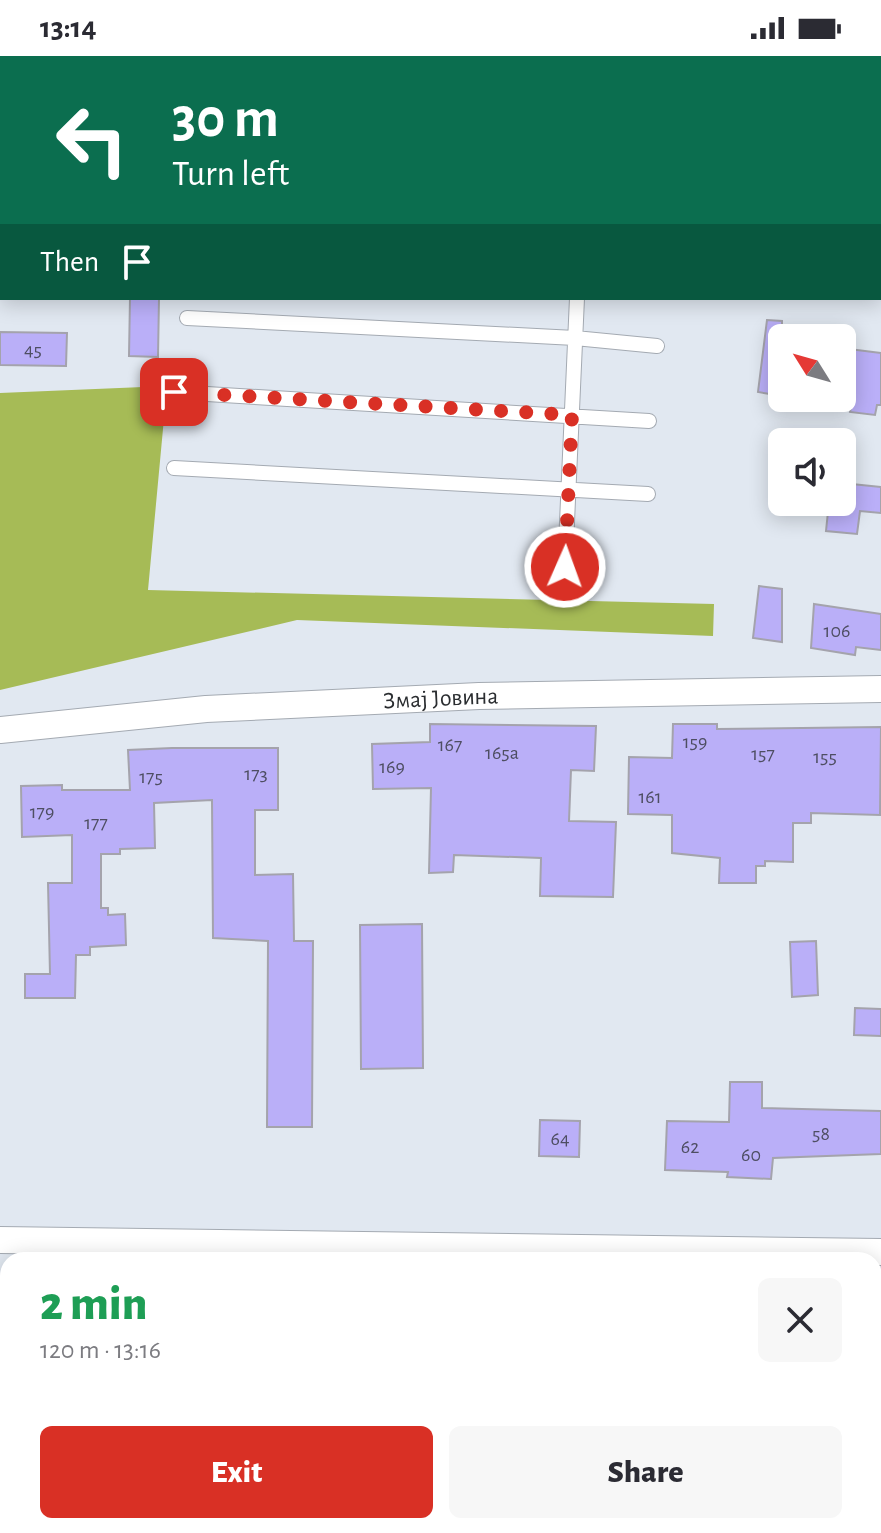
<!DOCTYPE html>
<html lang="en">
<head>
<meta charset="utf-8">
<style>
	body { margin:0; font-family:"Alegreya Sans",sans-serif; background:#f7f7f7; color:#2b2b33; height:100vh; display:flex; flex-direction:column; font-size:30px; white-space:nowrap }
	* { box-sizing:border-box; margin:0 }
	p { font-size:26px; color:#7c7c81 }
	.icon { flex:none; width:44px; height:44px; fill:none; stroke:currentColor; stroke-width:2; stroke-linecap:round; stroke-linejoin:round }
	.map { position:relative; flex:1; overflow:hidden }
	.details { position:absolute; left:0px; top:1196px; width:882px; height:282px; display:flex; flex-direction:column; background:#fff; border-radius:24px 24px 0 0; box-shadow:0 4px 20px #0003 }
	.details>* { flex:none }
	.hud { position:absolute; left:0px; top:0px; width:882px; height:244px; box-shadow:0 4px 20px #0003; background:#0b6e4f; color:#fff; overflow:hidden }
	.needle { width:52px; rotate:307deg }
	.buttons { position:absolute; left:768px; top:268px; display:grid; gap:16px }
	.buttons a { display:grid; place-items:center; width:88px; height:88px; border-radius:12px; background:#fff; box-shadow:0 4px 20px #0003; font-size:40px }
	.pin { position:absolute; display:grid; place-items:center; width:68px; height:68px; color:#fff; margin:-34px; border-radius:16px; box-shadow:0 4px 12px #0006 }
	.me { position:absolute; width:88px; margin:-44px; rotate:2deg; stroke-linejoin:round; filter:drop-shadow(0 0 6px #0008) }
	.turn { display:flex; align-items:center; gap:28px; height:168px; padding:0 40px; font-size:36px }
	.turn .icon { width:104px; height:104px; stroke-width:2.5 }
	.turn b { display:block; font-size:56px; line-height:68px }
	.then { display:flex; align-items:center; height:76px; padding:0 40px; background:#0003; gap:16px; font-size:30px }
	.round { display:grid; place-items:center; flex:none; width:84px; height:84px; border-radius:12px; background:#f7f7f7 }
	.headline { display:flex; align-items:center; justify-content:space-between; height:136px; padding:0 40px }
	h1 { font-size:48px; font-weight:800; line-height:60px; color:#1e9e55 }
	.action { display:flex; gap:16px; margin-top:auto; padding:16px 40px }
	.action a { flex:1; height:92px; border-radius:12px; background:#d93025; color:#fff; font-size:32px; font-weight:800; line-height:92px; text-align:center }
	.action a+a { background:#f7f7f7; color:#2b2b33 }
	.status { display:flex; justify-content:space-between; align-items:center; height:56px; padding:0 40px; background:#fff; direction:ltr }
	.status svg { height:22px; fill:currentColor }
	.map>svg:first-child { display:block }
	.green { fill:#bed178 }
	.forest { fill:#a6bb56 }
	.building { fill:#baaff8; stroke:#a4a3ac; stroke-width:2 }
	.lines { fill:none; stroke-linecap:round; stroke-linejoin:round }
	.lane-casing { stroke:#a4aab2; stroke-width:16 }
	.street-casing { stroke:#a4aab2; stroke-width:28 }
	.secondary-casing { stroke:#a4aab2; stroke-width:40 }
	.lane { stroke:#fff; stroke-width:14 }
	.street { stroke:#fff; stroke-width:26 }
	.secondary { stroke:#fff; stroke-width:38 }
	.route { stroke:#d93025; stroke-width:14; stroke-dasharray:0 25.2 }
	.labels { text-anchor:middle; stroke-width:7; stroke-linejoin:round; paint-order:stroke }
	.number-label { font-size:20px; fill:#4e4e62 }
	.street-label { font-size:24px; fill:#2a2d30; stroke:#e1e8f1 }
</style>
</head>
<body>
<div class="status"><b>13:14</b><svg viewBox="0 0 49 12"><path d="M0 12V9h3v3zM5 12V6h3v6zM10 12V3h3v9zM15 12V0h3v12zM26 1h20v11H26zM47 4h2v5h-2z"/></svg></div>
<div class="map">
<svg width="881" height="1477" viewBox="0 0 881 1477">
	<rect width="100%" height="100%" fill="#e1e8f1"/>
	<path class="green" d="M 78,0 L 881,0 L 881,191 L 880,2 Z"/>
	<path class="forest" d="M 167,330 L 148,534 L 714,548 L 713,580 L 297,564 L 0,634 L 0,337 Z"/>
	<path class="building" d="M 130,242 L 159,242 L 158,301 L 129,300 Z
		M 767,264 L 782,265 L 782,340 L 758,336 Z
		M 0,276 L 67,277 L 66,310 L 0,309 Z
		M 849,293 L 881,297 L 881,349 L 877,349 L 875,359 L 850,356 L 851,351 L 842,350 Z
		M 842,427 L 881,431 L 881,457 L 860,455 L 857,478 L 826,475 L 829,446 L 842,446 Z
		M 759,530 L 782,533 L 782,586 L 753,582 Z
		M 814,548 L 881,558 L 881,594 L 856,591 L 855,599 L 811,592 Z
		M 430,668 L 596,670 L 594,715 L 571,714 L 569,765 L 616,766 L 613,841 L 540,840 L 541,802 L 454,799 L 453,816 L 429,817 L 431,732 L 373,733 L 372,688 L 430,686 Z
		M 673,668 L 717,668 L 717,673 L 881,671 L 880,759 L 811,757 L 811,767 L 793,767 L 793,806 L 765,805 L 765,810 L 756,810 L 756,827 L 719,827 L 720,802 L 672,797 L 672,759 L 628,758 L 629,701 L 672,702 Z
		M 172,692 L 278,692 L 278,754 L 255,754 L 255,819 L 293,818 L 294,885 L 313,885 L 312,1071 L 267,1071 L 268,885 L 213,882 L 212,744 L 154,747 L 155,792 L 120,793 L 120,798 L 101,798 L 101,852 L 108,852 L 108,859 L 125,858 L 126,889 L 90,891 L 90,899 L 76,899 L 75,942 L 25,942 L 25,918 L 50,918 L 48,827 L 72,827 L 72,779 L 22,781 L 21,730 L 62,729 L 62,734 L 130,734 L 128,694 Z
		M 422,868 L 423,1012 L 361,1013 L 360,869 Z
		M 816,885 L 818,939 L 792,941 L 790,886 Z
		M 855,952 L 881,953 L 881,980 L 854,979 Z
		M 730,1026 L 762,1026 L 762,1052 L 881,1055 L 881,1098 L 773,1102 L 771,1123 L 727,1121 L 728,1116 L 665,1114 L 667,1065 L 729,1066 Z
		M 540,1064 L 580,1065 L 579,1101 L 539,1100 Z"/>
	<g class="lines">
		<defs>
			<path id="lane" d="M 187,262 L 575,282 L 657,290
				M 174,336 L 649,365
				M 174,412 L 648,438
				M 565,511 L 577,242"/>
			<g id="street">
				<path id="s1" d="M 0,674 L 206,653 L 479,640 L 881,633"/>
				<path d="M 0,1184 L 881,1196"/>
				<path d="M 377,1477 L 377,1470"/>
			</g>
			<path id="secondary" d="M 31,0 L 32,2
				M 0,159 L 2,158
				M 880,223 L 881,223"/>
		</defs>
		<use href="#lane" class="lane-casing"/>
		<use href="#street" class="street-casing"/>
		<use href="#secondary" class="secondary-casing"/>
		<use href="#lane" class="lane"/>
		<use href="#street" class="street"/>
		<use href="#secondary" class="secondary"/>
	</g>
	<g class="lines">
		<path class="route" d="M 174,336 L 572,359 L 565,511"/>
	</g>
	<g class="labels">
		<g class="number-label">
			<text x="33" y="300">45</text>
			<text x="837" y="581">106</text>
			<text x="695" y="692">159</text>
			<text x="450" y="695">167</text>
			<text x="502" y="703">165a</text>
			<text x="763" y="704">157</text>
			<text x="825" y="707">155</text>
			<text x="392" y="717">169</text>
			<text x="256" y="724">173</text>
			<text x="151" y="727">175</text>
			<text x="650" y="747">161</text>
			<text x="42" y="762">179</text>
			<text x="96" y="773">177</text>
			<text x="821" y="1084">58</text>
			<text x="560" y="1089">64</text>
			<text x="690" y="1097">62</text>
			<text x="751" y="1105">60</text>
		</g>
		<g class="street-label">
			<text dy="8" stroke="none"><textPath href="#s1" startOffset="442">Змај Јовина</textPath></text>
		</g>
	</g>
</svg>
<div class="buttons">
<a><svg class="needle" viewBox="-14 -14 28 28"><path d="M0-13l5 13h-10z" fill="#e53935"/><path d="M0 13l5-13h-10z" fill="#7c7c81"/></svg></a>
<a><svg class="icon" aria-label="sound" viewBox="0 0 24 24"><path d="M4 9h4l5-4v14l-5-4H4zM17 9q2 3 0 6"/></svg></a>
</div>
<div class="pin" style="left:174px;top:336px;background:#d93025"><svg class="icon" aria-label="arrive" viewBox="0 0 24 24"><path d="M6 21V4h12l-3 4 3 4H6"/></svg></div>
<svg class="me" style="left:565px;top:511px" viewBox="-20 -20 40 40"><circle r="17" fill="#d93025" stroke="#fff" stroke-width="3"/><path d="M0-11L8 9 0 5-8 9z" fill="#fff"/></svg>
<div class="hud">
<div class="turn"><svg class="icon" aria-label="left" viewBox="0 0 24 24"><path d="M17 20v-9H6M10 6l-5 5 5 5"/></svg><div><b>30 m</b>Turn left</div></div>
<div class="then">Then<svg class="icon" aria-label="arrive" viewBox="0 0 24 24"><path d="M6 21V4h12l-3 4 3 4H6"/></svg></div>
</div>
<section class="details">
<div class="headline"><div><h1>2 min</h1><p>120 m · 13:16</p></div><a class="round"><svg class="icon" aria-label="close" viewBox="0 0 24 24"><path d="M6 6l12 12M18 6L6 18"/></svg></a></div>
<div class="action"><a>Exit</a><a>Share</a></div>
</section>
</div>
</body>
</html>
